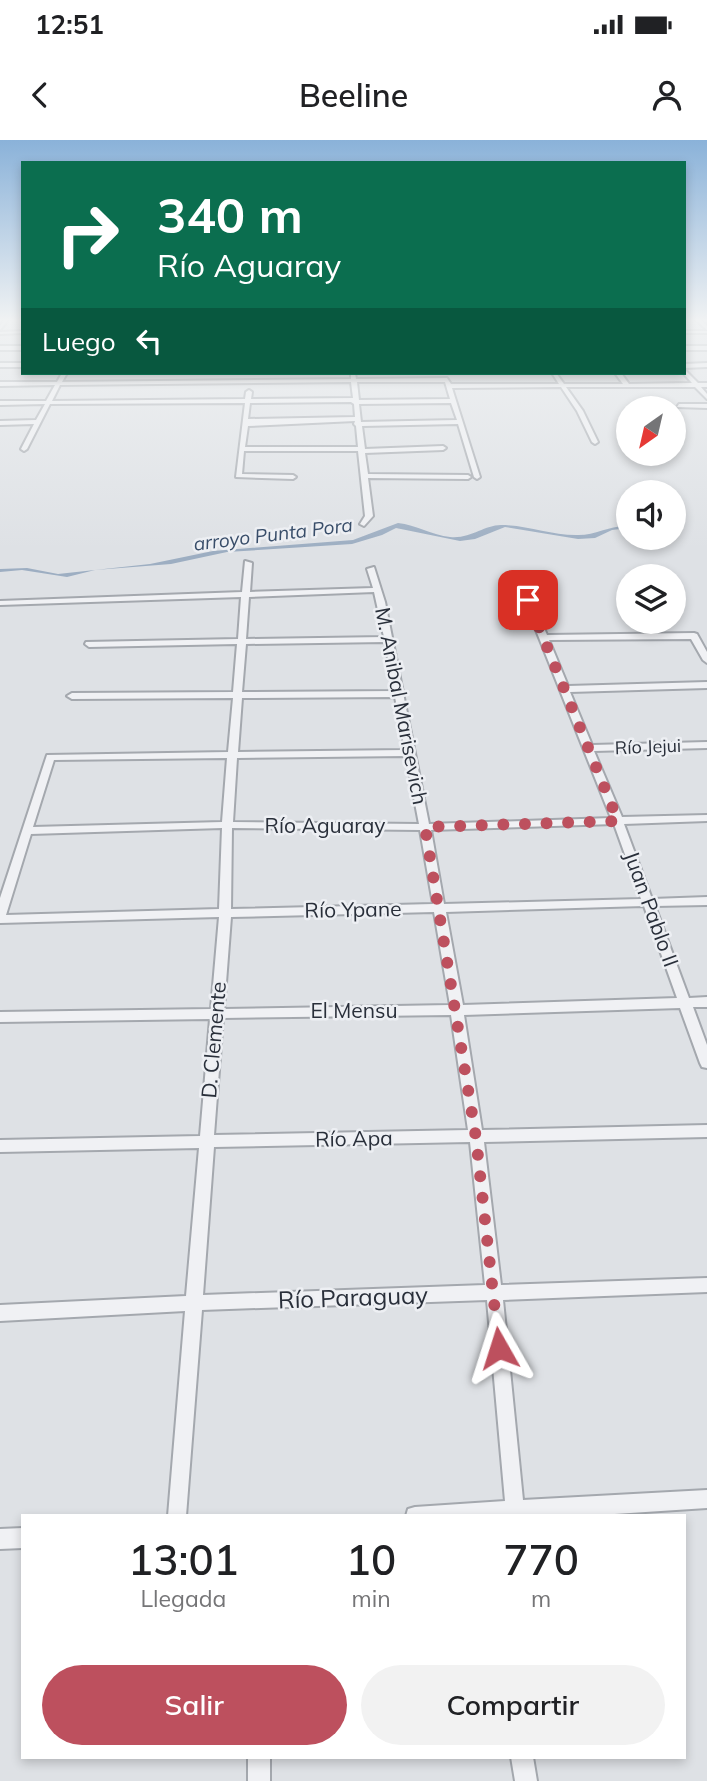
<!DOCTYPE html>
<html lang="es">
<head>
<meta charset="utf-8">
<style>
	body { margin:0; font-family:Mulish,sans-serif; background:#f2f2f2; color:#202124; height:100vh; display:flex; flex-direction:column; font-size:26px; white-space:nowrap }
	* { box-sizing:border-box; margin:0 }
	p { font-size:23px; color:#757577 }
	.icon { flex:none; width:38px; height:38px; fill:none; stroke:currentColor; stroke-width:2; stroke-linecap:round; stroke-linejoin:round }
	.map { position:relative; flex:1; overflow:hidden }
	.drawer { position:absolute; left:21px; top:1374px; width:665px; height:245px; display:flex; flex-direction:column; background:#fff; border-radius:0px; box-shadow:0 4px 10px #0003 }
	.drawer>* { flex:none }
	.banner { position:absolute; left:21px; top:21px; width:665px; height:214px; border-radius:0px; box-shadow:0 4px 10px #0003; background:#0b6e4f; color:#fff; overflow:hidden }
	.needle { width:46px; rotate:214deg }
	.fabs { position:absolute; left:616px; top:256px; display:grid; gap:14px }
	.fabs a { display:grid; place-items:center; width:70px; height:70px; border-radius:50%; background:#fff; box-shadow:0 4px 10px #0003; font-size:35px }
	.pin { position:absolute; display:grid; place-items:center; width:60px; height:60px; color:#fff; margin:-30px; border-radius:14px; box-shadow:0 4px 10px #0006 }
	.me { position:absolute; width:77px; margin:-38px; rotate:354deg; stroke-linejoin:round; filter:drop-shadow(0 0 5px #0008) }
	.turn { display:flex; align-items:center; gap:24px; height:147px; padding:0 21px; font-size:32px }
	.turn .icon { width:91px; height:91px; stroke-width:2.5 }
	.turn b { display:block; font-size:49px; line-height:60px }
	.then { display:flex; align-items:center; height:66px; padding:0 21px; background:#0003; gap:14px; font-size:26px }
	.eta { display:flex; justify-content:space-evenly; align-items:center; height:119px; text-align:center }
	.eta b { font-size:42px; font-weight:600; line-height:49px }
	.cta { display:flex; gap:14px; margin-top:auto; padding:14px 21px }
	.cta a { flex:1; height:80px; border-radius:42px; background:#bd505e; color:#fff; font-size:28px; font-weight:600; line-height:80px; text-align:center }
	.cta a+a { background:#f2f2f2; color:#202124 }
	.status { display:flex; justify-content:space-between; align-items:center; height:49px; padding:0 35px; background:#fff; direction:ltr }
	.status svg { height:19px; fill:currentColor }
	header { display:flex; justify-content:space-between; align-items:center; height:91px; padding:0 21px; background:#fff; font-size:32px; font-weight:600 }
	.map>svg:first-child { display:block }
	.water { fill:#9daec2 }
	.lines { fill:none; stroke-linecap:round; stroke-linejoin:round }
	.street-casing { stroke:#a4a8ae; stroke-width:4 }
	.street { fill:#f0f1f4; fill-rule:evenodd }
	.route { stroke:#bd505e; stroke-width:12; stroke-dasharray:0 21.6 }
	.labels { text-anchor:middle; stroke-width:5; stroke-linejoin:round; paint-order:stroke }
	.far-street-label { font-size:18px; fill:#292f3a; stroke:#edeff3 }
	.far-water-label { font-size:19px; font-style:italic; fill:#384d69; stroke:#edeff3 }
	.street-label { font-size:21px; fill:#292f3a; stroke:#edeff3 }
	.near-street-label { font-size:24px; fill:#292f3a; stroke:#edeff3 }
</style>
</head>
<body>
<div class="status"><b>12:51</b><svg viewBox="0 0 49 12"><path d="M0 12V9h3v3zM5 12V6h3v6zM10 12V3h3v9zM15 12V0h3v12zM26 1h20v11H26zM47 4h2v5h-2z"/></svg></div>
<header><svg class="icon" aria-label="back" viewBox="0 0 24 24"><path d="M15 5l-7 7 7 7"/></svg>Beeline<svg class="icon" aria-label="person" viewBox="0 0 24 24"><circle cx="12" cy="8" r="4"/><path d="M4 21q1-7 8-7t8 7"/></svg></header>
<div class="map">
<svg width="707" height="1641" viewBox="0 0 707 1641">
	<rect width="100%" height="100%" fill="#dee1e5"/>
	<path class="water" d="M 398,383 C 416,385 432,395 450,397 C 471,399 484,385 501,385 C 527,385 550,395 576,395 C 595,396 609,385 628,386 L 628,388 L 612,390 L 595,398 L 578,399 L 505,387 L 475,399 L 460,401 L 396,388 L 382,395 L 352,404 L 227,412 L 171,424 L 95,430 L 67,437 L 22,430 L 0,432 L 0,429 L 27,428 L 58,434 L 150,424 L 213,411 L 353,400 Z"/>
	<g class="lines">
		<defs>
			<path id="street" d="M 5,179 L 9,179 L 0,190 L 0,186 Z
				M 695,179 L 700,179 L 707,186 L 707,190 Z
				M 23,191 L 23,193 L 0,194 L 0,192 Z
				M 684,191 L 707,191 L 707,193 L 684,193 Z
				M 0,206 L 23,206 L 23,210 L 0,210 Z
				M 684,206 L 707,206 L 707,210 L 684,210 Z
				M 0,223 L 23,223 L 23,227 L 0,227 Z
				M 707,223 L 707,227 L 684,228 L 684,224 Z
				M 684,229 L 698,243 L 707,243 L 707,247 L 701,247 L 707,254 L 707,259 L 695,247 L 566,247 L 583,271 L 598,302 L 595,304 L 592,302 L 577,271 L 561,247 L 452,248 L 480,337 L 477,339 L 474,337 L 458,284 L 362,286 L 365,309 L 443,306 L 446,308 L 443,310 L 365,313 L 368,334 L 468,335 L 471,337 L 468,339 L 368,338 L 373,376 L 364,386 L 360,384 L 365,376 L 358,311 L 244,311 L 242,334 L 293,335 L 296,337 L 293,339 L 236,337 L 245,263 L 50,264 L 27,309 L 24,311 L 21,309 L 34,284 L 0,285 L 0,281 L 36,280 L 45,264 L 0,265 L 0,261 L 46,261 L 55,245 L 0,246 L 0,242 L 57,242 L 62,233 L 67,233 L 62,242 L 351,239 L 351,233 L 355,233 L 356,239 L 447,238 L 451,244 L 559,244 L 552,233 L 556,233 L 564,244 L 623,244 L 615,233 L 621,233 L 629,244 L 692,243 L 683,233 ZM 351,242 L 353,258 L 251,259 L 252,252 L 249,250 L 246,252 L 245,259 L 52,261 L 60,245 ZM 357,242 L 445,242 L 450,259 L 359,260 ZM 351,262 L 354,264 L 355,277 L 248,279 L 250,263 ZM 451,263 L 457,280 L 361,282 L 359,264 ZM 355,281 L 354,284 L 356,286 L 358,307 L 245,307 L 248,286 Z
				M 679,264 L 707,264 L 707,268 L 677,267 Z
				M 245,421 L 252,423 L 250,452 L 373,448 L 367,429 L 374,427 L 385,462 L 429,684 L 611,678 L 524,460 L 525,458 L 532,460 L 547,495 L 694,493 L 697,494 L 707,512 L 707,523 L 703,520 L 691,499 L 549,500 L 568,546 L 707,542 L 707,548 L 570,552 L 592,605 L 707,602 L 707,608 L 594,611 L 622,677 L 707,675 L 707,681 L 624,684 L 652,759 L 707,757 L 707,765 L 655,766 L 689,858 L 707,857 L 707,867 L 693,867 L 707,905 L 707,928 L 702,927 L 700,923 L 680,868 L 464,875 L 482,990 L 707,985 L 707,997 L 484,1002 L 501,1145 L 707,1138 L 707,1152 L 503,1160 L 523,1360 L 707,1350 L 707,1368 L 584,1376 L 406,1376 L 408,1369 L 415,1367 L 505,1361 L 487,1160 L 202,1170 L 186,1376 L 168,1376 L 185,1171 L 0,1181 L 0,1165 L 186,1156 L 199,1008 L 0,1012 L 0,1000 L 200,996 L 210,879 L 0,882 L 0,872 L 211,869 L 219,777 L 0,783 L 0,758 L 47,615 L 228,612 L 233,558 L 72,559 L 67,556 L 72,553 L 233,552 L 237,504 L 89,507 L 85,504 L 86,502 L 238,499 L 241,457 L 0,465 L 0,461 L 242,452 ZM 374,452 L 384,497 L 246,499 L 249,457 ZM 385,502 L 394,551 L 242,552 L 246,504 ZM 395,557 L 405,610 L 238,612 L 242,558 ZM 406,616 L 419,684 L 233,682 L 237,618 ZM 227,618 L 222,682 L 33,687 L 54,620 ZM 614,684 L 641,759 L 444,764 L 431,690 ZM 222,688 L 219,769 L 6,775 L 31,694 ZM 232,688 L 420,690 L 433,764 L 231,769 ZM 644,766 L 677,858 L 463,865 L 446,772 ZM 434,772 L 450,865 L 224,869 L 231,777 ZM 451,875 L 468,990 L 214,995 L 223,878 ZM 470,1002 L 485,1145 L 203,1155 L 214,1007 Z
				M 23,1388 L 23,1408 L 0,1409 L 0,1389 Z
				M 248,1617 L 270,1617 L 270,1641 L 248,1641 Z
				M 511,1617 L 533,1617 L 537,1641 L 515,1641 Z"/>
		</defs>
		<use href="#street" class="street-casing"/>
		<use href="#street" class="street"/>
	</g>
	<linearGradient id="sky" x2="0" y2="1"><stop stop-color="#8ab2d9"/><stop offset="0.44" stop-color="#f0f2f3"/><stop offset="1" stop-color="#f0f2f3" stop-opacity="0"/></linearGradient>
	<rect width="707" height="409" fill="url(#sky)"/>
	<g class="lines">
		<path class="route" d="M 499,1208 L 476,998 L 425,687 L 618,681 L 528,460"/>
	</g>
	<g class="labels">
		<g class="far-street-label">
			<text transform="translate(648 607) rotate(-2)" y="6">Río Jejui</text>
		</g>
		<g class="far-water-label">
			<text transform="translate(273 394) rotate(-7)" y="7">arroyo Punta Pora</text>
		</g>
		<g class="street-label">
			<text transform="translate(401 566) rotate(79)" y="7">M. Anibal Marisevich</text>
			<text x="325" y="693">Río Aguaray</text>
			<text transform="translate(651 769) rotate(70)" y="7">Juan Pablo II</text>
			<text transform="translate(353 770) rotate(-1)" y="7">Río Ypane</text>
			<text x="354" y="878">El Mensu</text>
			<text transform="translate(214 900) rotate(-85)" y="7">D. Clemente</text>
			<text transform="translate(354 999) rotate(-1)" y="7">Río Apa</text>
		</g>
		<g class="near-street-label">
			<text transform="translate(353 1158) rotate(-2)" y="8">Río Paraguay</text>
		</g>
	</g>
</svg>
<div class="fabs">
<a><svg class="needle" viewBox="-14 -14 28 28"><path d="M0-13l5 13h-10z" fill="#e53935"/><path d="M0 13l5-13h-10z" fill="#757577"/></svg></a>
<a><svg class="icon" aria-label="sound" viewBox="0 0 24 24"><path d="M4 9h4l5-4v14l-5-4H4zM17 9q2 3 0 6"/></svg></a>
<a><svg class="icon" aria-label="layers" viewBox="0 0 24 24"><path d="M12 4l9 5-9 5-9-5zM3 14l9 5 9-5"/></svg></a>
</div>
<div class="pin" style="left:528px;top:460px;background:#d93025"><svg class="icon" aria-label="arrive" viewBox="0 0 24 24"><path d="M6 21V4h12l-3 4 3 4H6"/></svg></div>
<svg class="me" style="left:499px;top:1208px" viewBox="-20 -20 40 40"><path d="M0-17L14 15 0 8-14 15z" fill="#bd505e" stroke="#fff" stroke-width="4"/></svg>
<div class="banner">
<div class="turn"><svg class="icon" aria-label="right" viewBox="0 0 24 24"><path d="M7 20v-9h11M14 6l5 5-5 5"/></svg><div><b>340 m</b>Río Aguaray</div></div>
<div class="then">Luego<svg class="icon" aria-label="left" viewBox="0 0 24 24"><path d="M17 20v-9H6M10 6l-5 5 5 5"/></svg></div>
</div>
<section class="drawer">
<div class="eta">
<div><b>13:01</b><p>Llegada</p></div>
<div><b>10</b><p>min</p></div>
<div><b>770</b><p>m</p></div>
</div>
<div class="cta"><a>Salir</a><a>Compartir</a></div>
</section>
</div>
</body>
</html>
